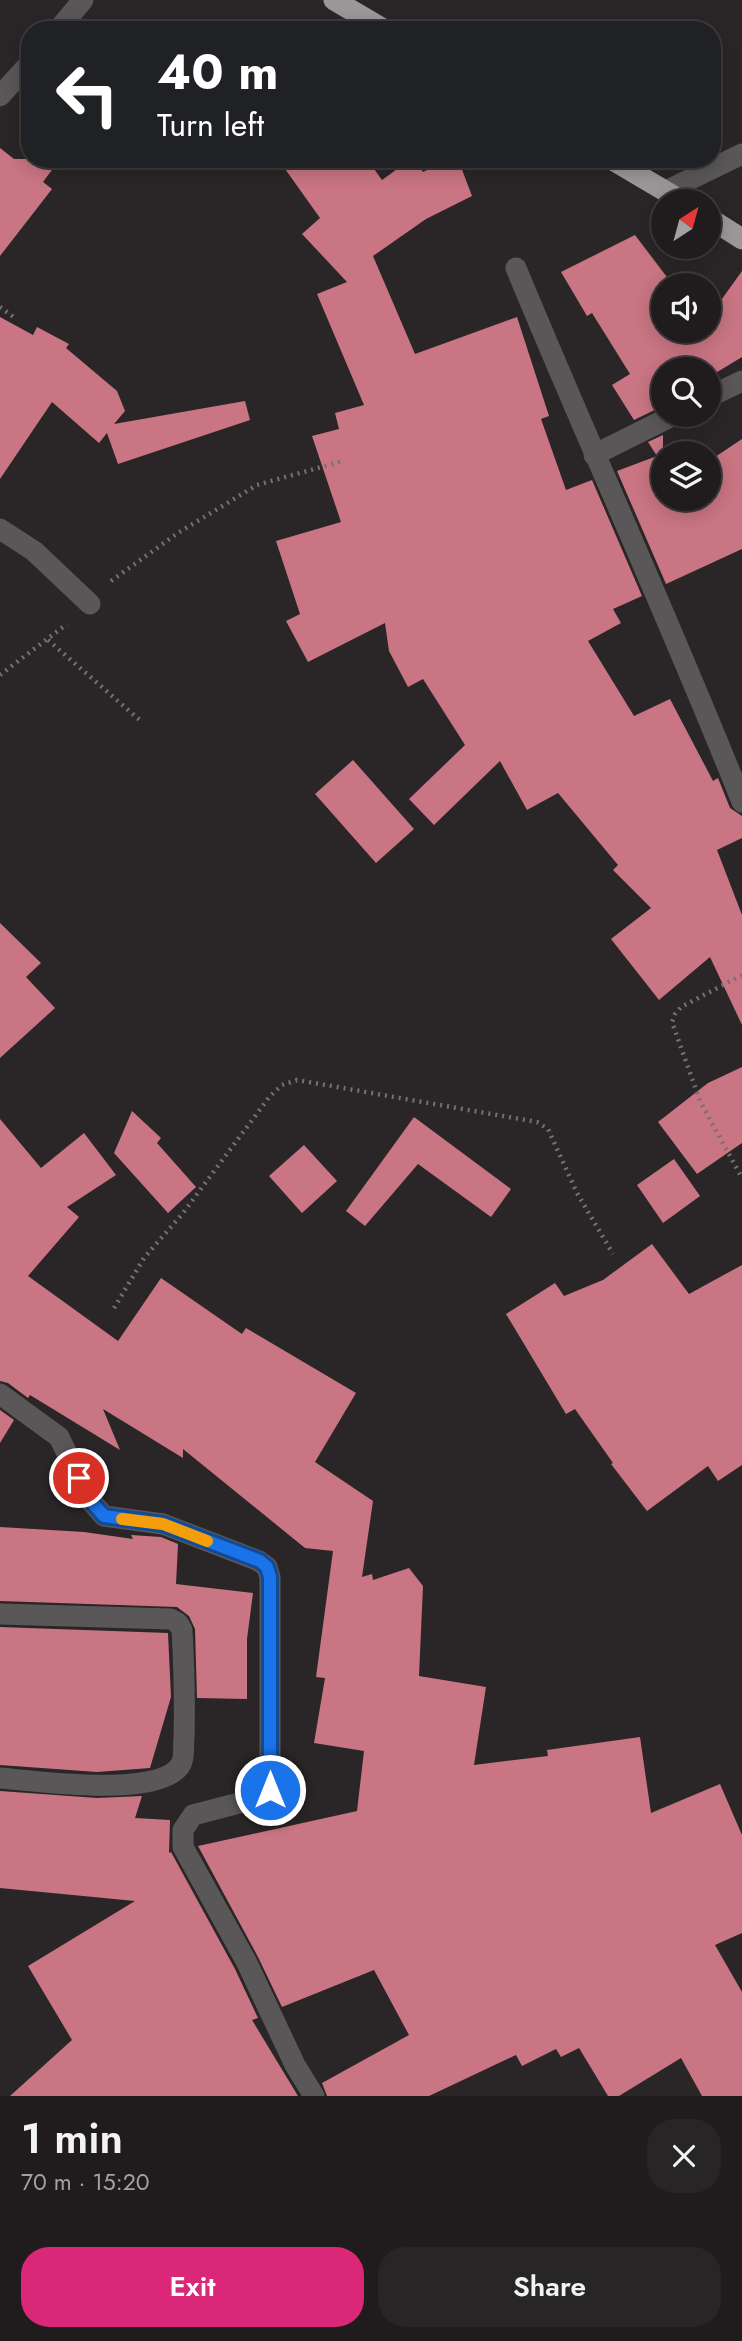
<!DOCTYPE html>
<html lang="en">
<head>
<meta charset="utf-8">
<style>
	body { margin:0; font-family:Jost,sans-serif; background:#282526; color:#f1f3f6; height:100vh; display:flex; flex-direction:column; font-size:26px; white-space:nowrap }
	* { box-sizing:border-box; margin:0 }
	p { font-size:23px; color:#a2a1a4 }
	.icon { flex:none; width:38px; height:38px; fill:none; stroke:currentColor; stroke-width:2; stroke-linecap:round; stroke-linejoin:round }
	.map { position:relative; height:2096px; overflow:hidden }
	.drawer { display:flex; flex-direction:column; background:#201c1d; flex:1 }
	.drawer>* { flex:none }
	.hud { position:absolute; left:21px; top:21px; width:700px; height:147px; border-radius:28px; box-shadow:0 4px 18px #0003,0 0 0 2px #3d3a3b; background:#202124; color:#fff; overflow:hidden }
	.needle { width:46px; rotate:36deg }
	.buttons { position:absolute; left:651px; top:189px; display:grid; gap:14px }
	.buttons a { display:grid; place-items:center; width:70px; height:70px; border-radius:50%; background:#201c1d; box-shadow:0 4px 18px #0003,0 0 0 2px #3d3a3b; font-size:35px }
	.pin { position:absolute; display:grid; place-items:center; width:60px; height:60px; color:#fff; margin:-30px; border:4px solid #fff; border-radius:50%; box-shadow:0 2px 7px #0007 }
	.me { position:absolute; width:77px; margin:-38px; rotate:0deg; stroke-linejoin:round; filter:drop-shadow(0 0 5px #0008) }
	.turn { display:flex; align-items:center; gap:24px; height:147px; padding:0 21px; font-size:32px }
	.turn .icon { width:91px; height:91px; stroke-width:2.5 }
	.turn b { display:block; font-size:49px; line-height:60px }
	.round { display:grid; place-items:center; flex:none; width:74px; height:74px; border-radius:28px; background:#282526 }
	.headline { display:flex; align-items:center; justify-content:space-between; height:119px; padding:0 21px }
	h1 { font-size:42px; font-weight:600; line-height:52px }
	.action { display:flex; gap:14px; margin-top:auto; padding:14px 21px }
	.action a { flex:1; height:80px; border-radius:28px; background:#db2777; color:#fff; font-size:28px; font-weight:600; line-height:80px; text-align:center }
	.action a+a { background:#282526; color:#f1f3f6 }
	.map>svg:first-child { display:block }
	.building { fill:#c97583 }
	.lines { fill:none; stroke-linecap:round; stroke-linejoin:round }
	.path { stroke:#757172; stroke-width:4.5; stroke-dasharray:2 5; stroke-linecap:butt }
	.minor { stroke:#595757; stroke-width:21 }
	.highway { stroke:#9c9798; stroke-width:21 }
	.route-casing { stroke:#114b97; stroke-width:18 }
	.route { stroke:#1a73e8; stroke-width:12 }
	.slow { stroke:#f59e0b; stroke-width:12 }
</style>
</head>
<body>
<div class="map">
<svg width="742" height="2096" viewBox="0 0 742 2096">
	<rect width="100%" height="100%" fill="#2a2627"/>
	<path class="building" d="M 0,148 L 14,159 L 60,159 L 43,182 L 52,189 L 0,256 Z
		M 278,159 L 367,159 L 382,180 L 411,159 L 414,159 L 423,172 L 450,159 L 458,159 L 472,196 L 426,219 L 373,256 L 415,354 L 517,317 L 549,416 L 541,419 L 566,490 L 592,480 L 642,596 L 613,609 L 621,623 L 588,641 L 634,716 L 670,699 L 713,781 L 718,778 L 730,808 L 742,816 L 742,838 L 717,850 L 742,915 L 742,1025 L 710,957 L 659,1000 L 611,939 L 651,908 L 613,870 L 618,865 L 558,793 L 527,810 L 500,761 L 434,825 L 409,799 L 465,745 L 423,679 L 408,687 L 389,651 L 385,623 L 308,662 L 286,621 L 300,614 L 276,541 L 341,522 L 312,436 L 339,429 L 335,413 L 364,405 L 317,294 L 347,282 L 302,234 L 320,218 Z
		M 635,235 L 673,285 L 663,285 L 663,331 L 709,331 L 709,317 L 742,271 L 742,357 L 709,377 L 709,369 L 663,369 L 663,406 L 634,420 L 612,385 L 630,374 L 592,313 L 587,316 L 561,272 Z
		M 0,317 L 33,335 L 37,327 L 69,344 L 66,348 L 117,391 L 125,411 L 114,424 L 245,401 L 250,420 L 118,464 L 107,433 L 99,443 L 52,402 L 0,479 Z
		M 663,435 L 663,499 L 709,499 L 709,461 L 742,439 L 742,549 L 666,584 L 617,471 L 657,456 L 648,442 Z
		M 353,760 L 414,829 L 376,863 L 315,794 Z
		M 0,923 L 41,963 L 26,977 L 55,1008 L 0,1058 Z
		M 742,1067 L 742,1143 L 697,1174 L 658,1122 L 708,1083 Z
		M 132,1111 L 161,1138 L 157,1143 L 196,1187 L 168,1213 L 114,1153 Z
		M 414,1117 L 511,1189 L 491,1217 L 418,1164 L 365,1226 L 346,1211 Z
		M 0,1119 L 41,1168 L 84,1133 L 116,1175 L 67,1207 L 79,1217 L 28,1276 L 118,1341 L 161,1278 L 242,1334 L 246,1328 L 356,1393 L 315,1462 L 373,1501 L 362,1577 L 372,1574 L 373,1580 L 409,1568 L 423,1586 L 419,1676 L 486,1687 L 474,1765 L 548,1756 L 547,1750 L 640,1737 L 651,1813 L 720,1784 L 742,1835 L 742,1933 L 715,1945 L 742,1992 L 742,2096 L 702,2096 L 681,2058 L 619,2096 L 608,2096 L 579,2048 L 561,2057 L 556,2049 L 522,2066 L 516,2055 L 429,2096 L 327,2096 L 322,2083 L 409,2035 L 374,1970 L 282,2007 L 258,1957 L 198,1846 L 357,1811 L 364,1751 L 314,1743 L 325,1678 L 316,1677 L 333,1551 L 305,1548 L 183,1449 L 183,1458 L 103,1409 L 120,1450 L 30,1395 L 28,1398 L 8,1383 L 0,1381 Z
		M 304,1145 L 337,1181 L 302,1213 L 269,1176 Z
		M 674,1159 L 700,1196 L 663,1223 L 637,1185 Z
		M 652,1244 L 689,1294 L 742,1265 L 742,1465 L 718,1481 L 708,1466 L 647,1511 L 611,1464 L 613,1463 L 575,1409 L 566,1414 L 506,1314 L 555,1283 L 564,1296 L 603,1280 Z
		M 0,1410 L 14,1420 L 0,1443 Z
		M 0,1527 L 84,1532 L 133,1539 L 131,1535 L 161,1537 L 178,1544 L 176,1584 L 253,1593 L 247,1639 L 247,1699 L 197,1698 L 195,1629 L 189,1616 L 177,1607 L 0,1601 Z
		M 0,1627 L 168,1633 L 171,1697 L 150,1768 L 97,1772 L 0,1765 Z
		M 0,1791 L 97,1798 L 142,1796 L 135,1818 L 170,1820 L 169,1853 L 171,1852 L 235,1969 L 258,2018 L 252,2020 L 298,2096 L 10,2096 L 72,2040 L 28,1966 L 135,1901 L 0,1888 Z"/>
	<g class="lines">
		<path class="path" d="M 0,307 L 15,318
			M 111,581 L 178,533 L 257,485 L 343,461
			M 48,640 L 142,722
			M 0,675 L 67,624
			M 742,975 L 681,1007 L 675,1014 L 672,1022 L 700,1101 L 742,1178
			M 114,1308 L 144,1258 L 183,1213 L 270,1096 L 282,1085 L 297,1080 L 537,1122 L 548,1129 L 577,1193 L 613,1254"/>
		<path class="minor" d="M 58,30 L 83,0
			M 0,96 L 30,63
			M 666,191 L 742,154
			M 516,268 C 590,447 671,623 742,802
			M 709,397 L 742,381
			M 594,455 L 674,415
			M 0,529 L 34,551 L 90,604
			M 0,1394 L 59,1437 L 89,1499 L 104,1516 L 163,1524 L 259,1561 L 267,1567 L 270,1577 L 270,1790 L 262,1797 L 193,1815 L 183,1830 L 183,1847 L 247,1963 L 295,2065 L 314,2096
			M 0,1614 L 171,1619 L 178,1623 L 182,1630 C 184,1666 185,1702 184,1738 C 183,1746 185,1757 181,1764 C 163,1799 36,1781 0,1778"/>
		<path class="highway" d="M 334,0 L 385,30
			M 611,159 L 682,201
			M 709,218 L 742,239"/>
	</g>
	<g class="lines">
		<defs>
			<path id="route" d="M 79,1478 L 89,1499 L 104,1516 L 163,1524 L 260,1561 L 267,1567 L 270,1577 L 270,1790"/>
		</defs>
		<use href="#route" class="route-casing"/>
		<use href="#route" class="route"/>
		<path class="slow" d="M 122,1519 L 163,1524 L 207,1541"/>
	</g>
</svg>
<div class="buttons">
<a><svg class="needle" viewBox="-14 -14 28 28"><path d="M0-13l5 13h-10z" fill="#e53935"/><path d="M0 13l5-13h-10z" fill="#a2a1a4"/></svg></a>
<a><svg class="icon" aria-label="sound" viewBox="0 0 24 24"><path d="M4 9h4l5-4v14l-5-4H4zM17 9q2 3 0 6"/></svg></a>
<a><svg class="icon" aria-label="search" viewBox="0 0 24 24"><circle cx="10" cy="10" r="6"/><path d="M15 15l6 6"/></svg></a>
<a><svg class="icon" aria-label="layers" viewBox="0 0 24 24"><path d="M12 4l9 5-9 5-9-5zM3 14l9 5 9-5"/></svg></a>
</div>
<div class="pin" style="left:79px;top:1478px;background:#d93025"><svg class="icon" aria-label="arrive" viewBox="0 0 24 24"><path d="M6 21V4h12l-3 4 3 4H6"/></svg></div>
<svg class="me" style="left:270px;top:1790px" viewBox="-20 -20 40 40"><circle r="17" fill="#1a73e8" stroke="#fff" stroke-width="3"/><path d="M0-11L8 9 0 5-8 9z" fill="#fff"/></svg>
<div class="hud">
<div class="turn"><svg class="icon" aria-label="left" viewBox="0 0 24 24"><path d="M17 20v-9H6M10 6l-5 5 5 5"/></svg><div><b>40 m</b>Turn left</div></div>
</div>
</div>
<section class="drawer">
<div class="headline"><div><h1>1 min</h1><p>70 m · 15:20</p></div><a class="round"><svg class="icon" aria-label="close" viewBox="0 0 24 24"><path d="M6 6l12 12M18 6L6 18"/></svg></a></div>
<div class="action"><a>Exit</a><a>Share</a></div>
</section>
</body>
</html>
